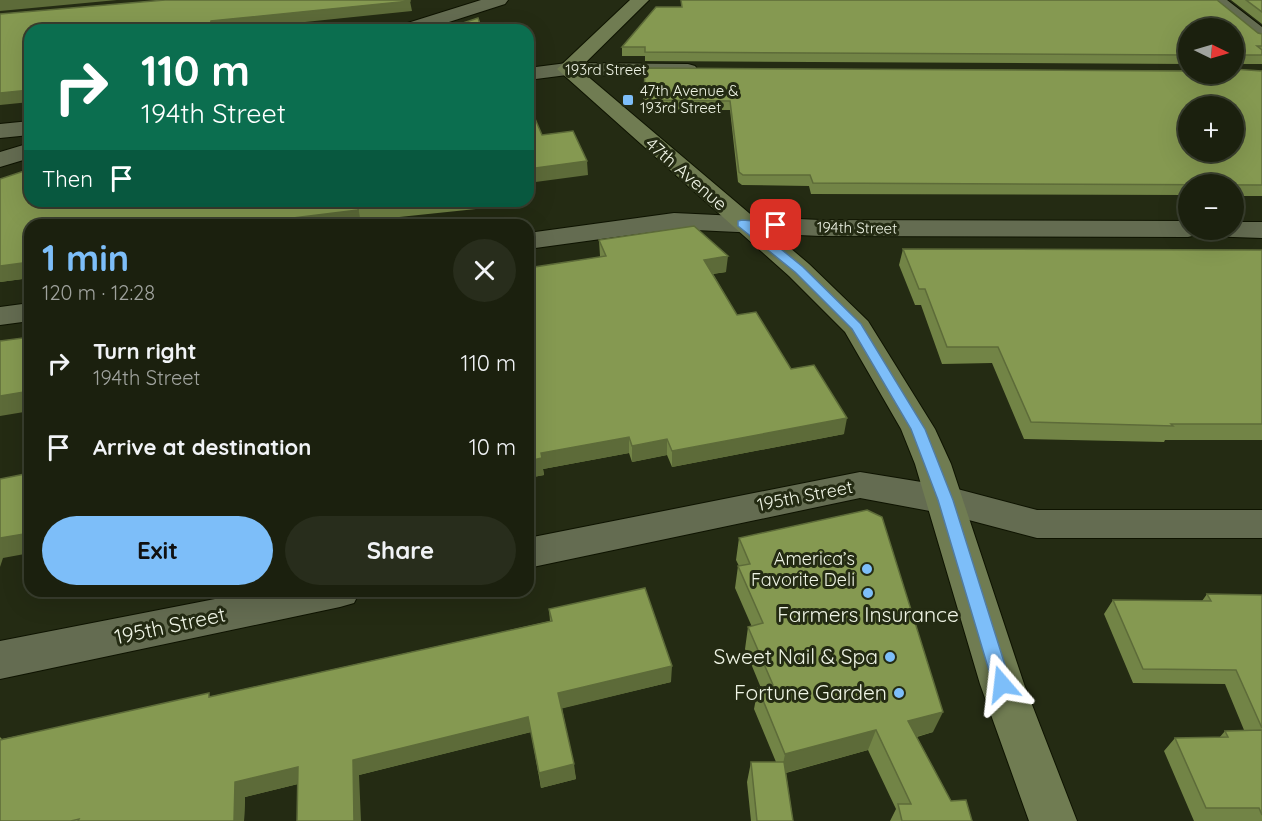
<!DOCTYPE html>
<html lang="en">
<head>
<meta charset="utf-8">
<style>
	body { margin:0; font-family:Quicksand,sans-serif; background:#282d1c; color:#f1f3f6; height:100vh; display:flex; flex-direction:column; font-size:22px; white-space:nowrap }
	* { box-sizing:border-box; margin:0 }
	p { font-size:20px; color:#a0a39e }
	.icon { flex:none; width:33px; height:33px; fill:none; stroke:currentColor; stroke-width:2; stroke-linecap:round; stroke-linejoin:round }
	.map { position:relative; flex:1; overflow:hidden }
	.side { position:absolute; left:24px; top:219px; width:510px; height:378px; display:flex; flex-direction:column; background:#1b200e; border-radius:18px; box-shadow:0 6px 24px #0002,0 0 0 2px #393e2e }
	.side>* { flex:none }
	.banner { position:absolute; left:24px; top:24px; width:510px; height:183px; border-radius:18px; box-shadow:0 6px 24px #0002,0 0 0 2px #393e2e; background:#0b6e4f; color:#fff; overflow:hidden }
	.needle { width:39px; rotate:95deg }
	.buttons { position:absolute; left:1178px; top:18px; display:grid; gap:12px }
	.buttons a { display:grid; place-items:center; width:66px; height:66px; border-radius:50%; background:#1b200e; box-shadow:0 6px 24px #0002,0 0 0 2px #393e2e; font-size:30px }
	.pin { position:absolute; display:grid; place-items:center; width:51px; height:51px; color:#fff; margin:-26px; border-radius:12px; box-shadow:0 3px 9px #0006 }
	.me { position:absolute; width:66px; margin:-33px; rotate:343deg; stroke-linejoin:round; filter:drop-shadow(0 0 4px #0008) }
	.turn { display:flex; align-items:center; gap:21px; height:126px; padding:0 18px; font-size:27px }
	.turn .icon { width:78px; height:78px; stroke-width:2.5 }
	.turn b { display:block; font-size:42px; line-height:51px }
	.then { display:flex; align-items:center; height:57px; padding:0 18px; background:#0003; gap:12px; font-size:22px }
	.round { display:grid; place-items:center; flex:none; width:63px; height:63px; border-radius:32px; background:#282d1c }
	.headline { display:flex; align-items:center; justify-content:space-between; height:102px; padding:0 18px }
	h1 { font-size:36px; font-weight:800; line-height:45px; color:#7dbef9 }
	.action { display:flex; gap:12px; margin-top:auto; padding:12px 18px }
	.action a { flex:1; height:69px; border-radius:36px; background:#7dbef9; color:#111; font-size:24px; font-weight:800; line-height:69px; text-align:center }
	.action a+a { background:#282d1c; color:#f1f3f6 }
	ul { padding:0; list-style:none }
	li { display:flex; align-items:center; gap:18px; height:84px; padding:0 18px }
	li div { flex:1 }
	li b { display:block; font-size:22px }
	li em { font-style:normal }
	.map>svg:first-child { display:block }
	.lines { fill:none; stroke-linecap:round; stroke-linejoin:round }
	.street-casing { stroke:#0e1300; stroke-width:2 }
	.secondary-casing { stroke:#0e1300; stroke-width:2 }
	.street { fill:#646c51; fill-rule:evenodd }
	.secondary { fill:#707c52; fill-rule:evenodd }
	.wall { fill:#728446 }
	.shaded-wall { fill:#5d6b39 }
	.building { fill:#859951; stroke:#5d6b39; stroke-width:1.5; fill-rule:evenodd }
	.route { fill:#7dbef9; stroke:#517ca2; stroke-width:1.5 }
	.poi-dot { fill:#7dbef9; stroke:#242b13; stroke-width:2 }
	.labels { text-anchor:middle; stroke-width:6; stroke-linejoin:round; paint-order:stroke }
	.far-street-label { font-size:15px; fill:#eff4e5; stroke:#242b13 }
	.far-poi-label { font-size:15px; fill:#eff4e5; stroke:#242b13; text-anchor:start }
	.street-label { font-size:18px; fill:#eff4e5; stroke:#242b13 }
	.poi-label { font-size:18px; fill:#eff4e5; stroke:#242b13; text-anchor:end }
	.near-poi-label { font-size:21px; fill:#eff4e5; stroke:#242b13; text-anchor:end }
	.near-street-label { font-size:21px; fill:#eff4e5; stroke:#242b13 }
</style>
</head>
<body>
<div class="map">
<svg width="1262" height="821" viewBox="0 0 1262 821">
	<rect width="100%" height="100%" fill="#242b13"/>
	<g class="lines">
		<defs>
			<path id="street" d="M 481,0 L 508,0 L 505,4 L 424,30 L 396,30 L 398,26 Z
				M 1207,0 L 1227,0 L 1262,27 L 1262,42 L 1255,40 Z
				M 567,63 L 688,64 L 695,66 L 698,70 L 695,74 L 688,76 L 567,75 L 528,80 L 528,68 Z
				M 30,121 L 30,135 L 0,138 L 0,124 Z
				M 30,143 L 30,158 L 0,167 L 0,152 Z
				M 674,213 L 820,220 L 1188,221 L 1188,230 L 1201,230 L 1197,235 L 1188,237 L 820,236 L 674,229 L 528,249 L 528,233 Z
				M 1233,222 L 1262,222 L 1262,238 L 1205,236 L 1201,230 L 1233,230 Z
				M 30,303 L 30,321 L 0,325 L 0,307 Z
				M 860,472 L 946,486 L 1037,510 L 1262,510 L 1262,538 L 1037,538 L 946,514 L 860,498 L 528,568 L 528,538 Z
				M 256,591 L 360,591 L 354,603 L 340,607 L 0,679 L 0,641 Z"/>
			<path id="secondary" d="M 630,0 L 649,0 L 579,69 L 809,264 L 868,321 L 935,429 L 951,464 L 1024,684 L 1077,821 L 1029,821 L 980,684 L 915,464 L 901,429 L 845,332 L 789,276 L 557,69 Z"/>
		</defs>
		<use href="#street" class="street-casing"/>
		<use href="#secondary" class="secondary-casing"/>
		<use href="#street" class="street"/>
		<use href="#secondary" class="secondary"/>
	</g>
	<path class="wall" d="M 681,0 L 1217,0 L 1258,33 L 1262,34 L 1262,64 L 1234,64 L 1233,67 L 1233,28 L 1188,28 L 1188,64 L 645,61 L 645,56 L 622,56 L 622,47 L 681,7 Z
		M 1231,0 L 1262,0 L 1262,24 Z
		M 645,68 L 1262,71 L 1262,196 L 1233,196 L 1233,184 L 1188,184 L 1188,195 L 811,194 L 809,186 L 742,185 L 738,182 L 730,110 L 644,110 Z
		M 30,201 L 475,201 L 476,209 L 361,221 L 361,224 L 30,225 L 30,278 L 0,282 Z
		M 599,240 L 726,272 L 713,274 L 737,315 L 791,369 L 844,434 L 672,467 L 667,455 L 632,462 L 629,453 L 543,469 L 544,475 L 528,478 L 600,256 Z
		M 903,249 L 1262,250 L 1262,440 L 1165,440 L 1164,442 L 1024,439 L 992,363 L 942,364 L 921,305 L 915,305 L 899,265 Z
		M 739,538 L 933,732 L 917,737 L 951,801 L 972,821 L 890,821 L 896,809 L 868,750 L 786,773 L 793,821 L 751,821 L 747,782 L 751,762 L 776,762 L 754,709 L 758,688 L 761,688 L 745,649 L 748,627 L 752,627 L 735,588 L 738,566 L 739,566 L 736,560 Z
		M 1207,594 L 1262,595 L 1262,821 L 1194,821 L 1164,751 L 1175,738 L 1219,738 L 1225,731 L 1244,730 L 1225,684 L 1133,683 L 1104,614 L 1113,600 L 1202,601 Z
		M 549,609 L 671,682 L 562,708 L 576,779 L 541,788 L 531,732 L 359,775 L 298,784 L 245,797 L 244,821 L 0,821 L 0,737 L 2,739 L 212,696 L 550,621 Z"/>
	<path class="shaded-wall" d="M 0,0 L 117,0 L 0,11 Z
		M 410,1 L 412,11 L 226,30 L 209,30 L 211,21 Z
		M 30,90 L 30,102 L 0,105 L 0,93 Z
		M 587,161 L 588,175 L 528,183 L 528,169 Z
		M 358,206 L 361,224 L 236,225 Z
		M 728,256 L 726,272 L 703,275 L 704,260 Z
		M 30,262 L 30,278 L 0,282 L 0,266 Z
		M 30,391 L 30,411 L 0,416 L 0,396 Z
		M 847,418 L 844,434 L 672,467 L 672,451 Z
		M 629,437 L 629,453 L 543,469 L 544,475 L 528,478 L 528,461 L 541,453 Z
		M 667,439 L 667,455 L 632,462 L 632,446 Z
		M 30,533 L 30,553 L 3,558 L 0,567 L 0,538 Z
		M 672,666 L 671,682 L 560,709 L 558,693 Z
		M 943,712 L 933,732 L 900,741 L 908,721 Z
		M 528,717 L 531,732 L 359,775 L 361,821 L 354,821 L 353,760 Z
		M 876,730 L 868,750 L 781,774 L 785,754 Z
		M 574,764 L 576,779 L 541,788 L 539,773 Z
		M 298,767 L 306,782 L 245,797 L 244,821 L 234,821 L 235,782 Z"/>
	<path class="building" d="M 165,0 L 410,0 L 410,1 L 211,21 L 209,30 L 30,30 L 30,90 L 0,93 L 0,14 Z
		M 681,0 L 1217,0 L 1258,33 L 1262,34 L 1262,46 L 1257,46 L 1262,50 L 1262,55 L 1237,55 L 1235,62 L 1233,63 L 1233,28 L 1188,28 L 1188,55 L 645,52 L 645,47 L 622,47 L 656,7 L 682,7 Z
		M 1246,0 L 1262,0 L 1262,12 Z
		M 478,18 L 482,30 L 442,30 Z
		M 645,68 L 1188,71 L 1188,74 L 1233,74 L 1233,69 L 1262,71 L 1262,185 L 813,183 L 810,175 L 743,175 L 739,172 L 730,101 L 644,100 ZM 1188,106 L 1233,106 L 1233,152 L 1188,152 Z
		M 533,114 L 542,135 L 573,131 L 587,161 L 528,169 L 528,115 Z
		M 30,169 L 30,201 L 409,201 L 358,206 L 358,210 L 236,225 L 30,225 L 30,262 L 0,266 L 0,179 Z
		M 694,226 L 728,256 L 704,260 L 737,315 L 756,312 L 791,369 L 814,365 L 847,418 L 672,451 L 667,439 L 632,446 L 629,437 L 541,453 L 542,458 L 528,461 L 528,268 L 606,256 L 599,240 Z
		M 903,249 L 1262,250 L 1262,424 L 1171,424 L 1173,426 L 1031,422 L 998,347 L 947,347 L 925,289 L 919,289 Z
		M 30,337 L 30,391 L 0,396 L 0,341 Z
		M 30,473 L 30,533 L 0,538 L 0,479 Z
		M 867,510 L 882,517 L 943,712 L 908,721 L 951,801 L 966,800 L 972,821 L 902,821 L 898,804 L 911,804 L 876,730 L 785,754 L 758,688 L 773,685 L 748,627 L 763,623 L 738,566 L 750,564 L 739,538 Z
		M 645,588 L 672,666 L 558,693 L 574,764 L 539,773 L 528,717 L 353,760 L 354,821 L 297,821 L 298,767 L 235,782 L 234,821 L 78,821 L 79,819 L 71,821 L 0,821 L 0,740 L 209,693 L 209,697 L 552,621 L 549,609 Z
		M 1207,594 L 1262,595 L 1262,728 L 1236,670 L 1143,669 L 1113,600 L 1211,601 Z
		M 1262,730 L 1262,815 L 1259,808 L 1206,808 L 1175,738 L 1228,737 L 1225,731 Z
		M 751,762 L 784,762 L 793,821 L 757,821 Z"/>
	<path class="route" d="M 742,220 L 779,223 L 779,228 L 754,227 L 803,267 L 861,324 L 925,429 L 953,500 L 1011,684 L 1008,690 L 1002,692 L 996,690 L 993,684 L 938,500 L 911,429 L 852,329 L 795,272 L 738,226 L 738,221 Z"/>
	<g class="poi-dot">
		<rect x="622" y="94" width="12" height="12" rx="3"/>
		<circle cx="867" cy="569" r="6"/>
		<circle cx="868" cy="593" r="6"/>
		<circle cx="890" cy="657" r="6"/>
		<circle cx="899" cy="693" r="6"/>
	</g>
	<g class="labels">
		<g class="far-street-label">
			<text x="606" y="75">193rd Street</text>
			<text transform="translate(857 228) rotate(1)" y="5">194th Street</text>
		</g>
		<g class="far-poi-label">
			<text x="640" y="96">47th Avenue &amp;<tspan x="640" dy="17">193rd Street</tspan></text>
		</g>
		<g class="street-label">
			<text transform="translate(686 174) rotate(41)" y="6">47th Avenue</text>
			<text transform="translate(805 496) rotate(-11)" y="6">195th Street</text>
		</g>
		<g class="poi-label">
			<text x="855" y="565">America’s<tspan x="855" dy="21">Favorite Deli</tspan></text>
		</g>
		<g class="near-poi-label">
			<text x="868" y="622" text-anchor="middle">Farmers Insurance</text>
			<text x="878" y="664">Sweet Nail &amp; Spa</text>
			<text x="887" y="700">Fortune Garden</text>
		</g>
		<g class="near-street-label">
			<text transform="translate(170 626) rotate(-12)" y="7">195th Street</text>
		</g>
	</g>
</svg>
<div class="buttons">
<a><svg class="needle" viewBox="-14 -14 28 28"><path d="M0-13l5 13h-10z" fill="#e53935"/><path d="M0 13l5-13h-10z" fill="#a0a39e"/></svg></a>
<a>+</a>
<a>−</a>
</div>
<div class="pin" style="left:776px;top:225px;background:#d93025"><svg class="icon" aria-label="arrive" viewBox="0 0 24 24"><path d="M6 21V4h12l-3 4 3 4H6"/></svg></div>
<svg class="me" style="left:1002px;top:684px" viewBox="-20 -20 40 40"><path d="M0-17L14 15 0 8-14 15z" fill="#7dbef9" stroke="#fff" stroke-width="4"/></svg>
<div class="banner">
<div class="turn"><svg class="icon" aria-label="right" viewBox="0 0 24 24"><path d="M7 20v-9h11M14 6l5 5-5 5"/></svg><div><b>110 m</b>194th Street</div></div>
<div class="then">Then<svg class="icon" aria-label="arrive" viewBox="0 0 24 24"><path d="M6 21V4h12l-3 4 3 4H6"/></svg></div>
</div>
<section class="side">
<div class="headline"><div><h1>1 min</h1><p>120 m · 12:28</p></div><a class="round"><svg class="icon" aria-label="close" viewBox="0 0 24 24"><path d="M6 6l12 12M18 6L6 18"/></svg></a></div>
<ul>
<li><svg class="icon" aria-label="right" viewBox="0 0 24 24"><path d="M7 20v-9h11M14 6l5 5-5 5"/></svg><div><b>Turn right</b><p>194th Street</p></div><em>110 m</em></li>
<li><svg class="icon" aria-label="arrive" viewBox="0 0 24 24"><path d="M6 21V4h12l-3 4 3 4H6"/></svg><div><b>Arrive at destination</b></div><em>10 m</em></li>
</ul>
<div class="action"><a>Exit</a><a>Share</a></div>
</section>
</div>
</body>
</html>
